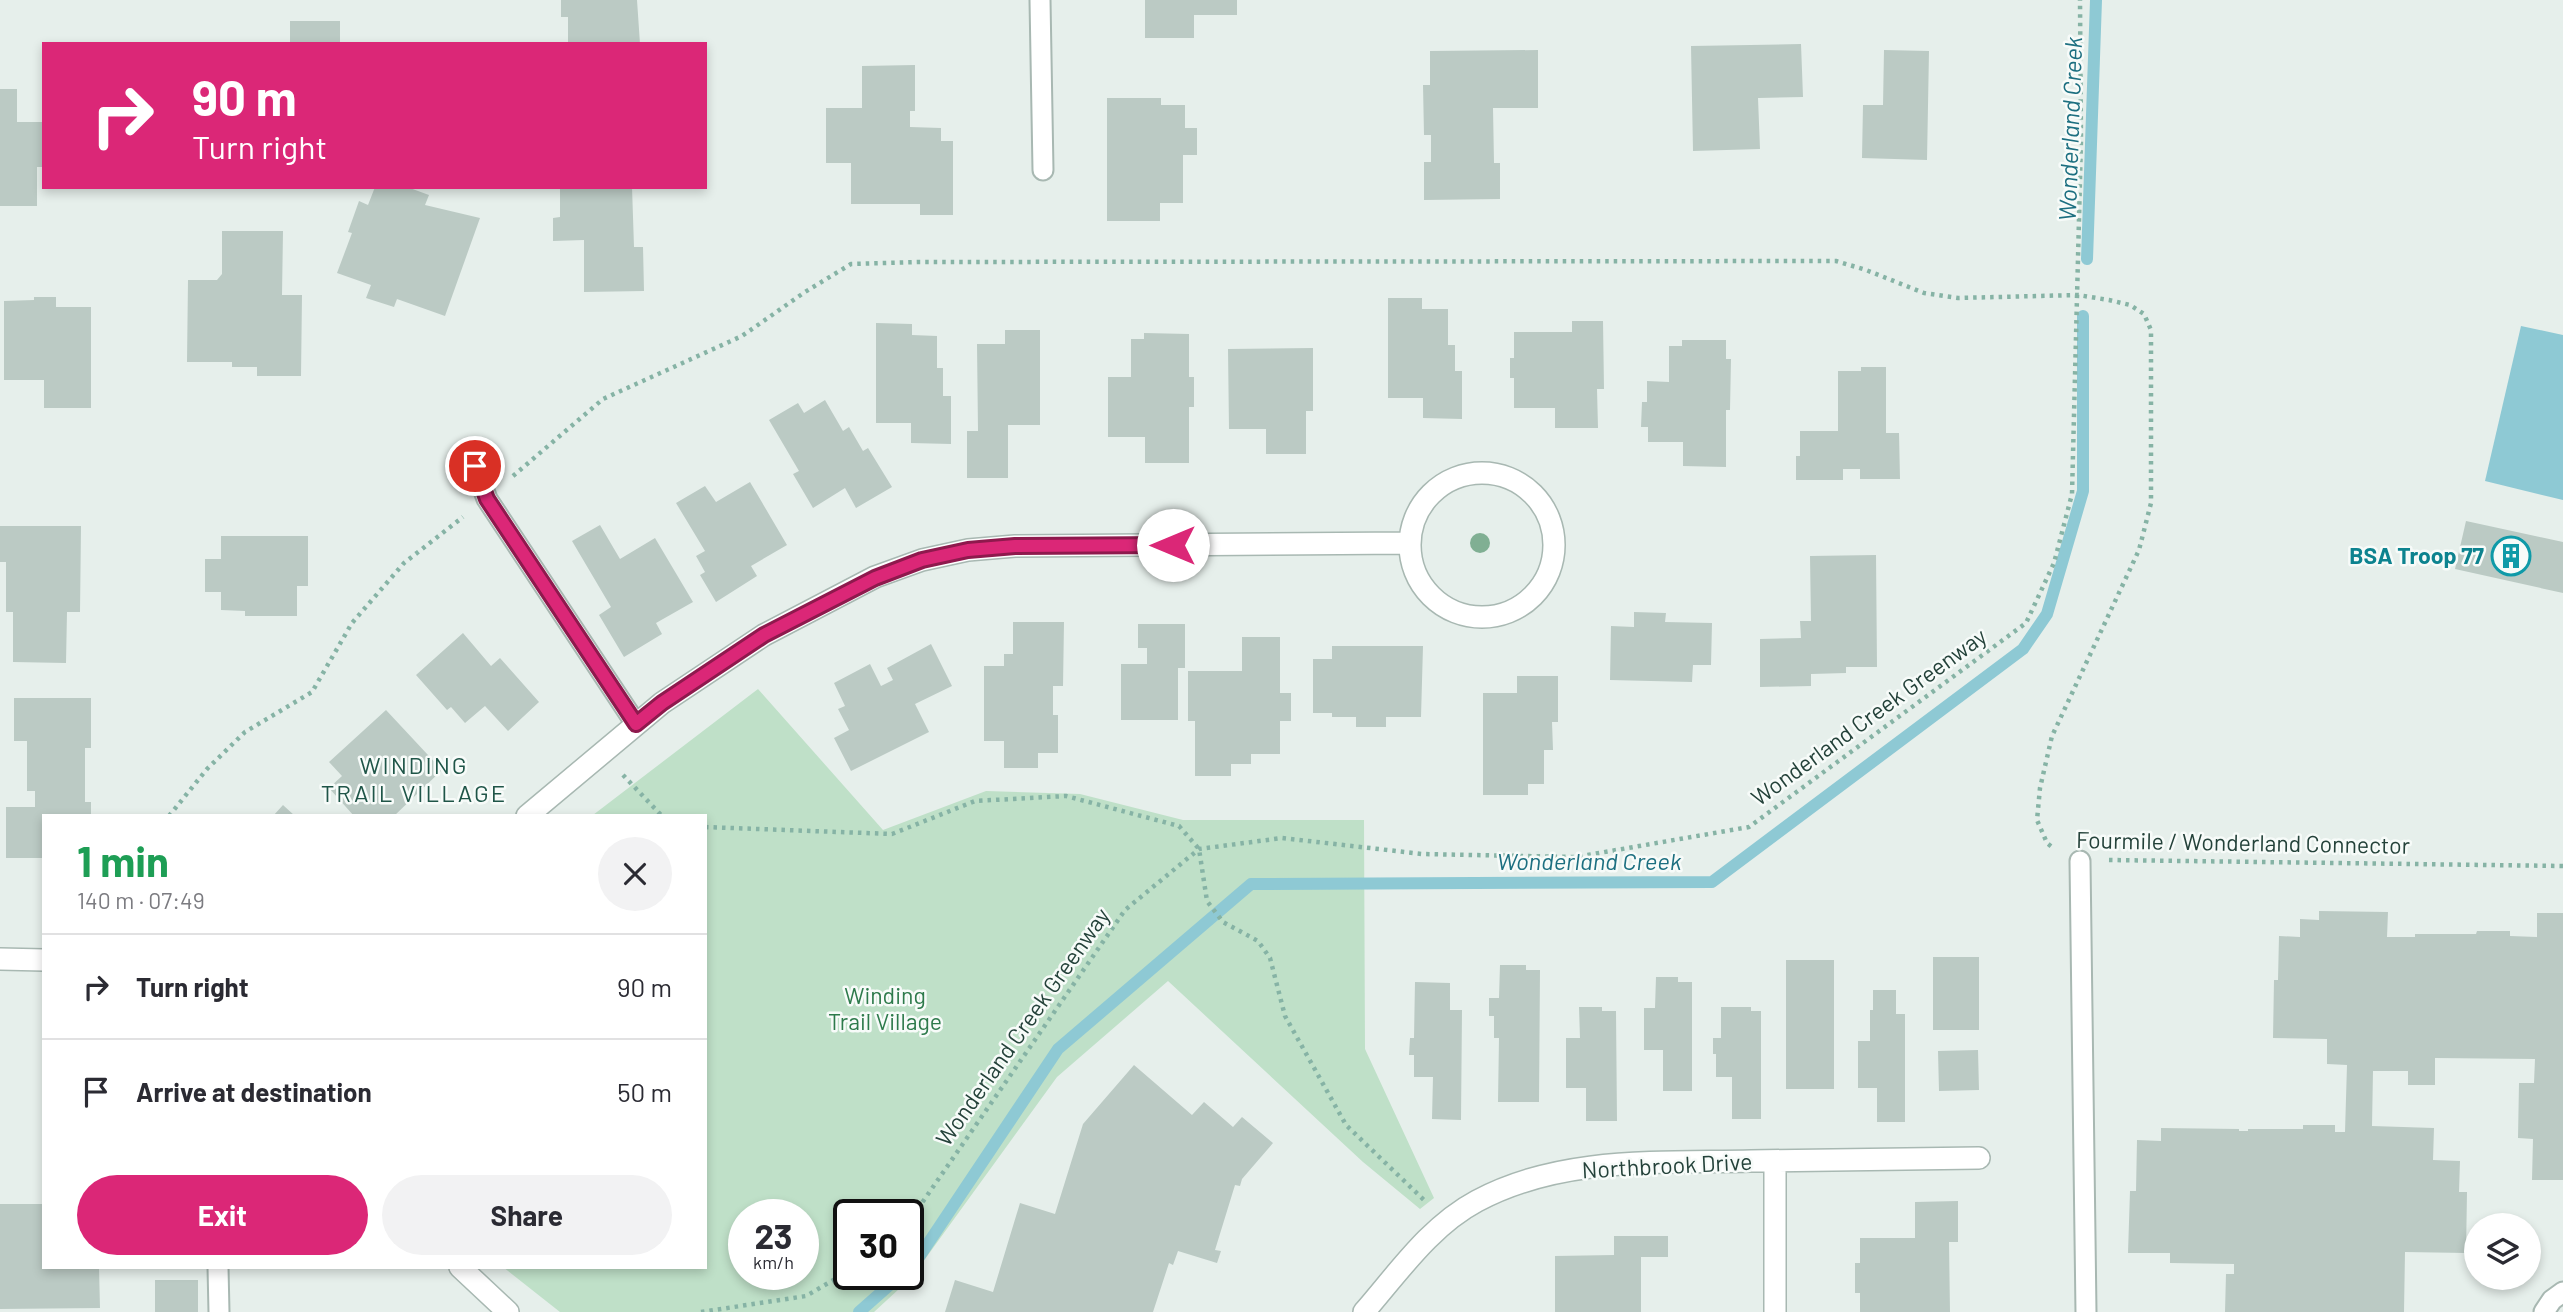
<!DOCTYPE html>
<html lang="en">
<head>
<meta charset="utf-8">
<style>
	body { margin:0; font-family:Barlow,sans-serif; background:#f2f2f3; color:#2b2b33; height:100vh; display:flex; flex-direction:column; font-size:26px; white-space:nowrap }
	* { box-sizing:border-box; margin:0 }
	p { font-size:23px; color:#7c7c81 }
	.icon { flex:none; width:38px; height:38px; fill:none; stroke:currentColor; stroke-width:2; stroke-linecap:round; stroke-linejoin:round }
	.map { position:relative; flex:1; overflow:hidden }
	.side { position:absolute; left:42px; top:814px; width:665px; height:455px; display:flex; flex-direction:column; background:#fff; border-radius:0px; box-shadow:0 4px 10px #0003 }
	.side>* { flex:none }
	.banner { position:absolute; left:42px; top:42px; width:665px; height:147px; border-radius:0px; box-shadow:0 4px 10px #0003; background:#db2777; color:#fff; overflow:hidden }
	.buttons { position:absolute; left:2464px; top:1213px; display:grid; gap:14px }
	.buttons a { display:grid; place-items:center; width:77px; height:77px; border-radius:50%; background:#fff; box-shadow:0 4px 10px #0003; font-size:35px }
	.speed { position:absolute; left:728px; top:1199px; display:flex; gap:14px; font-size:35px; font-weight:700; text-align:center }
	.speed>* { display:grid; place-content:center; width:91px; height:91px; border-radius:50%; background:#fff; box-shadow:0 4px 10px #0003; line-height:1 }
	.speed small { font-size:18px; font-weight:400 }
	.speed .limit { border:4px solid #111; border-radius:10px; background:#fff; color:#111 }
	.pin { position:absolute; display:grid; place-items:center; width:60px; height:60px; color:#fff; margin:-30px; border:4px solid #fff; border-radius:50%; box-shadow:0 2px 7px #0007 }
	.me { position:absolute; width:77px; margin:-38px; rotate:270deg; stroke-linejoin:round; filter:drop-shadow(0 0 5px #0008) }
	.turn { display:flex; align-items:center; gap:24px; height:147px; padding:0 35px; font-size:32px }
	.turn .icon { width:91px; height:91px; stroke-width:2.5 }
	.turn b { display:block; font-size:49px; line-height:60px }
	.round { display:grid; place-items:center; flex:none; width:74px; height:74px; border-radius:37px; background:#f2f2f3 }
	.overview { display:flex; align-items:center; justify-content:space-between; height:119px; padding:0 35px }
	h1 { font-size:42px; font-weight:700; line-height:52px; color:#1e9e55 }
	.cta { display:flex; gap:14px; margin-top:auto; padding:14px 35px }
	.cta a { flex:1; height:80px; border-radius:42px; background:#db2777; color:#fff; font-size:28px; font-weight:700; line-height:80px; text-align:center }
	.cta a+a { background:#f2f2f3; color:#2b2b33 }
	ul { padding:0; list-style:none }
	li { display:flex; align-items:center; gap:21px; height:105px; padding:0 35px; border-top:2px solid #e1e1e2 }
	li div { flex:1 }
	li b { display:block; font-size:26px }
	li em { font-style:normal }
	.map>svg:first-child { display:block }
	.green { fill:#bfe0c8; fill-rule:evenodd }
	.water { fill:#8ec9d4 }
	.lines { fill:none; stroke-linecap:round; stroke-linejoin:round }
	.stream { stroke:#8ec9d4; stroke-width:12 }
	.building { fill:#bbcac4 }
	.lane-casing { stroke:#a8b8b2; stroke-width:23 }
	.street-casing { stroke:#a8b8b2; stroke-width:24 }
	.path { stroke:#86b3a5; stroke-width:4.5; stroke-dasharray:3.5 5; stroke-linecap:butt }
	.lane { stroke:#fff; stroke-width:19 }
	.street { stroke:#fff; stroke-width:21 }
	.tree { fill:#80af93 }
	.route-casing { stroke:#8e194d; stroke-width:18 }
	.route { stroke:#db2777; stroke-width:12 }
	.labels { text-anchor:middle; stroke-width:5; stroke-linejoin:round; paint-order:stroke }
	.culture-label { font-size:23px; font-weight:bold; fill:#0d838f; stroke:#f7fbf9; text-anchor:end }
	.street-label { font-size:23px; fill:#24423a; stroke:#f7fbf9 }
	.park-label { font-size:23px; fill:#2d7a4b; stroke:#f7fbf9 }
	.water-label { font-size:24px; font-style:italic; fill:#1c6f80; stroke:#f7fbf9 }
	.neighbourhood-label { font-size:24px; letter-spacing:2px; fill:#1f5548; stroke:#f7fbf9 }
</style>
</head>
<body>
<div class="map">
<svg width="2563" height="1312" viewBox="0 0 2563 1312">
	<rect width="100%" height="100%" fill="#e6efeb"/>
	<path class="green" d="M 758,689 L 883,830 L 986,791 L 1080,794 L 1183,820 L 1364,820 L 1365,1049 L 1434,1198 L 1420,1209 L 1363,1162 L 1168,981 L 1057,1077 L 912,1277 L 874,1312 L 560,1312 L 503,1267 L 705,1267 L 705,816 L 593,815 ZM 744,1214 L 803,1214 L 803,1274 L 744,1274 ZM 849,1214 L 908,1214 L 908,1274 L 849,1274 Z"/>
	<path class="water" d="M 2521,326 L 2563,335 L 2563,500 L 2485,481 Z"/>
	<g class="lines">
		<path class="stream" d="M 2087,259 L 2096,0
			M 908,1268 L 917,1260 L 1058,1049 L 1251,884 L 1712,882 L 2023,649 L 2047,614 L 2083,491 L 2083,316
			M 859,1312 L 902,1274"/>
	</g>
	<path class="building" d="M 561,0 L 637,0 L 640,44 L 568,44 L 568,17 L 561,17 Z
		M 1145,0 L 1237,0 L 1237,15 L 1194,15 L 1194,38 L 1145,38 Z
		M 290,21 L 340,21 L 340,44 L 290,44 Z
		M 1801,44 L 1803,97 L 1758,98 L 1760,149 L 1693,151 L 1691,46 Z
		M 1538,50 L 1538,108 L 1493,108 L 1494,163 L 1500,163 L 1500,199 L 1424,200 L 1424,162 L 1431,162 L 1431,135 L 1424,135 L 1423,85 L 1430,85 L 1430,51 Z
		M 1884,50 L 1929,51 L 1927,160 L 1862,158 L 1863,105 L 1883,105 Z
		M 915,65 L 915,111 L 910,111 L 910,127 L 941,128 L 941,141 L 953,141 L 953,215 L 920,215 L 920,204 L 851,204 L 851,163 L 826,163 L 826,108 L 862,108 L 862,66 Z
		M 0,89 L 17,89 L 17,122 L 44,122 L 44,167 L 37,167 L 37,206 L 0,206 Z
		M 1107,98 L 1161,98 L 1161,105 L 1185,105 L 1185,128 L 1197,128 L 1197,155 L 1183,155 L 1183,203 L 1160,203 L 1160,221 L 1107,221 Z
		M 375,187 L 407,187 L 429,195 L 425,205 L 480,218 L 445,316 L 397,299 L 394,307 L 366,298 L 371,285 L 337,273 L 352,233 L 348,232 L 359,201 L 368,205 Z
		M 560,187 L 632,187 L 634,247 L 643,247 L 644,291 L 584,292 L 584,240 L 553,241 L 553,218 L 560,217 Z
		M 222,231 L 283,231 L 282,295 L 302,295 L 301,376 L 257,376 L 257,367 L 232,367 L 232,362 L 187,362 L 188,280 L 217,280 L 222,274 Z
		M 34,297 L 56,297 L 56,307 L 91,307 L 91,408 L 44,408 L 44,380 L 4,380 L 4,301 L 34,300 Z
		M 1388,298 L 1422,298 L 1422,309 L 1448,309 L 1448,345 L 1455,345 L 1455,371 L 1462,371 L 1462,419 L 1423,418 L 1423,398 L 1388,398 Z
		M 1572,321 L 1603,321 L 1604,389 L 1597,389 L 1598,428 L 1555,428 L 1555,408 L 1514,408 L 1514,378 L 1510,378 L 1510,358 L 1514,358 L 1514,332 L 1572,332 Z
		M 876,323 L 912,324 L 912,335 L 937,336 L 937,368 L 943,368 L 943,396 L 951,396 L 951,444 L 911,443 L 911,423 L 876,423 Z
		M 1005,330 L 1040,330 L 1040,425 L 1008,425 L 1008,478 L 967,478 L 967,431 L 978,431 L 977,344 L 1005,344 Z
		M 1144,333 L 1189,334 L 1189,377 L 1194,377 L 1194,407 L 1189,407 L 1189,463 L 1145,463 L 1145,437 L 1108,437 L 1108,377 L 1131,377 L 1131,339 L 1144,339 Z
		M 1682,340 L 1726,340 L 1726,359 L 1731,359 L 1730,410 L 1726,410 L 1726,467 L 1683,466 L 1683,442 L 1648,442 L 1648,427 L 1641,427 L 1642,402 L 1647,402 L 1647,381 L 1669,382 L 1669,346 L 1682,346 Z
		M 1313,348 L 1313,411 L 1306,411 L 1306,454 L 1266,454 L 1266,429 L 1229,429 L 1228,349 Z
		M 1861,367 L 1886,367 L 1886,433 L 1899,433 L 1900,479 L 1860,479 L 1860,469 L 1843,469 L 1843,480 L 1796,480 L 1796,456 L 1800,456 L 1800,431 L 1838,431 L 1838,371 L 1861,371 Z
		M 825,400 L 843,431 L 849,427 L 863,451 L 868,448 L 892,487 L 856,508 L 845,488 L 813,508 L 793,474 L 799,471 L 769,420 L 798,403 L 804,413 Z
		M 750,482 L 787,545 L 751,566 L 757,576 L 716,602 L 700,575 L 705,572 L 696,556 L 705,551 L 676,503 L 705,486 L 716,502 Z
		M 2466,521 L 2563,542 L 2563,593 L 2455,569 Z
		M 600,525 L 620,559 L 655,538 L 693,602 L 656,623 L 662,634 L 624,657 L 599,615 L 611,607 L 572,541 Z
		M 0,526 L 81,526 L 80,612 L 67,612 L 66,663 L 13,662 L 13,612 L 6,612 L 6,562 L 0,562 Z
		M 221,536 L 308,536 L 308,586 L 297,586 L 297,616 L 245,616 L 245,611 L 221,610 L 221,592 L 205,592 L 205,559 L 221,559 Z
		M 1876,555 L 1877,667 L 1846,667 L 1846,673 L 1811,674 L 1811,686 L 1760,687 L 1760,639 L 1801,638 L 1800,621 L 1811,621 L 1810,556 Z
		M 1634,612 L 1666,613 L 1665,622 L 1712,623 L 1711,665 L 1693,665 L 1692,682 L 1610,680 L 1611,626 L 1634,627 Z
		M 1013,622 L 1064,622 L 1063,686 L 1053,686 L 1053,715 L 1058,715 L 1058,753 L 1038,753 L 1038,768 L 1004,768 L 1004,741 L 984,741 L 984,666 L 1004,666 L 1004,654 L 1013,654 Z
		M 1138,624 L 1185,624 L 1185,668 L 1178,668 L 1178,720 L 1121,720 L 1121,664 L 1147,664 L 1147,648 L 1138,648 Z
		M 463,633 L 491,666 L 500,658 L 539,702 L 508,731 L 485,706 L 465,723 L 451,707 L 447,710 L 416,675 Z
		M 1242,637 L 1280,637 L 1280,693 L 1291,693 L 1291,721 L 1280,721 L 1280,754 L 1251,754 L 1251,764 L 1231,764 L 1231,776 L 1195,776 L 1195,721 L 1188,721 L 1188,671 L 1242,671 Z
		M 931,644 L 952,686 L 915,704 L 929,732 L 851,771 L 834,738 L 849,730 L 838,709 L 845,706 L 834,683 L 870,664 L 881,686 L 893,680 L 887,668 Z
		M 1332,646 L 1423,646 L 1421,717 L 1386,717 L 1386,727 L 1356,727 L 1356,717 L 1332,717 L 1332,713 L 1313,713 L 1313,659 L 1332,659 Z
		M 1517,676 L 1558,676 L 1558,722 L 1552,722 L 1553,750 L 1544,750 L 1544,784 L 1528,784 L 1528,795 L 1483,795 L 1483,693 L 1517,693 Z
		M 14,698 L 91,698 L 91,748 L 85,748 L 85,802 L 91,802 L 91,816 L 44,816 L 44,858 L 6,858 L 6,807 L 35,807 L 35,791 L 27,791 L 27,741 L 14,741 Z
		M 386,710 L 442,770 L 394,816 L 354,816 L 329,788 L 342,776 L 329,762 Z
		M 283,805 L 295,816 L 273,816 Z
		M 2319,911 L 2388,912 L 2387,937 L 2415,937 L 2415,934 L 2476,934 L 2477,931 L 2510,931 L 2510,936 L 2537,937 L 2537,913 L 2563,913 L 2563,1180 L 2532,1180 L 2533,1139 L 2518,1138 L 2519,1083 L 2534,1083 L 2535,1059 L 2435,1058 L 2435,1085 L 2408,1085 L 2408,1071 L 2373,1071 L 2372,1126 L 2434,1128 L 2433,1160 L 2460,1161 L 2459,1192 L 2467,1192 L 2466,1253 L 2405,1252 L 2404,1312 L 2225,1312 L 2226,1274 L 2234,1274 L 2234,1264 L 2170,1263 L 2170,1253 L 2128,1253 L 2130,1191 L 2136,1191 L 2137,1140 L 2161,1141 L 2161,1128 L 2239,1129 L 2239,1131 L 2248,1131 L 2248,1129 L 2303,1129 L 2303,1125 L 2335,1125 L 2335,1132 L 2345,1132 L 2347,1065 L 2327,1064 L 2327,1039 L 2273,1038 L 2274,980 L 2278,980 L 2279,936 L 2300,937 L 2300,919 L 2319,920 Z
		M 1933,957 L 1979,957 L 1979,1030 L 1933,1030 Z
		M 1786,960 L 1834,960 L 1834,1089 L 1786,1089 Z
		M 1500,965 L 1526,965 L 1526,970 L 1540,970 L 1539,1102 L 1498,1102 L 1499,1038 L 1494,1038 L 1494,1016 L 1489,1016 L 1489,998 L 1499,998 Z
		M 1656,977 L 1678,977 L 1678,982 L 1692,982 L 1692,1091 L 1663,1091 L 1663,1050 L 1644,1050 L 1644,1008 L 1655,1008 Z
		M 1415,982 L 1450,983 L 1450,1010 L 1462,1010 L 1461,1120 L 1432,1119 L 1433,1077 L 1414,1077 L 1414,1055 L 1409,1055 L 1410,1038 L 1414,1038 Z
		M 1873,990 L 1896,990 L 1896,1014 L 1905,1014 L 1905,1122 L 1877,1122 L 1877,1088 L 1858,1088 L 1858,1041 L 1870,1041 L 1870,1010 L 1873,1010 Z
		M 1579,1007 L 1602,1007 L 1602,1011 L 1616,1011 L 1617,1121 L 1586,1121 L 1586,1088 L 1566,1088 L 1566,1038 L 1580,1038 Z
		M 1721,1007 L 1751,1007 L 1751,1011 L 1761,1011 L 1761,1119 L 1732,1119 L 1732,1077 L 1716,1077 L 1716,1054 L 1713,1054 L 1713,1038 L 1721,1038 Z
		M 1978,1050 L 1979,1090 L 1939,1091 L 1938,1051 Z
		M 1134,1065 L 1192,1115 L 1204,1102 L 1233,1127 L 1242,1117 L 1273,1143 L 1242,1179 L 1240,1186 L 1235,1185 L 1215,1250 L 1221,1251 L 1217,1263 L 1178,1251 L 1173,1265 L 1169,1263 L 1153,1312 L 945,1312 L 955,1280 L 993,1292 L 1020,1203 L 1055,1214 L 1083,1124 Z
		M 1958,1201 L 1958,1242 L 1949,1242 L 1950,1312 L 1860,1312 L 1860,1293 L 1855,1293 L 1855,1263 L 1860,1263 L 1860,1238 L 1915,1238 L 1915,1202 Z
		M 0,1204 L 44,1204 L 44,1267 L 99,1267 L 100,1308 L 0,1309 Z
		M 1614,1236 L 1668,1236 L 1668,1257 L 1641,1257 L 1641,1312 L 1555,1312 L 1555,1256 L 1614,1255 Z
		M 155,1280 L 198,1280 L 198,1312 L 155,1312 Z"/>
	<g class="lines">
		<defs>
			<path id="lane" d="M 1040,0 L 1043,170
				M 475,466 L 487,499 L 636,724
				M 2080,861 L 2086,1312
				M 218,1267 L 219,1312
				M 2544,1312 L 2552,1300 L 2563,1292"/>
			<path id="street" d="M1410 545a72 72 0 1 1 144 0a72 72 0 1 1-144 0Z
				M 527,816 L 662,703 L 764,635 L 875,577 L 922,560 L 968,550 L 1015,546 L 1409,543
				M 0,959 L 44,960
				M 1775,1161 L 1775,1312
				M 460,1267 L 508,1312
				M 1364,1312 C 1398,1273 1430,1226 1477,1201 C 1561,1156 1659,1163 1751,1161 C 1827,1160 1903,1159 1979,1158"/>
		</defs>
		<use href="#lane" class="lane-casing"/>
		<use href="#street" class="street-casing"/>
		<path class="path" d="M 513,476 L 603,399 L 742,336 L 805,292 L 851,264 L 917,262 L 1836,261 L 1866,270 L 1924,293 L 1958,298 L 2078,295 L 2109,300 L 2130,305 L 2144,314 L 2151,330 L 2151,503 L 2139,550 L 2052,736 L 2040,788 L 2037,820 L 2047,843 L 2052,847
			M 623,775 L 662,816
			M 169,816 L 207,769 L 245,732 L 312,692 L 352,623 L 404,563 L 463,517
			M 705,827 L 892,834 L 975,801 L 1066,796 L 1179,826 L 1199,849 L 1207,901 L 1223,922 L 1258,941 L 1270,958 L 1285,1016 L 1346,1125 L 1424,1200
			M 2109,860 L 2563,866
			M 908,1223 L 1125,910 L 1199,849 L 1282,838 L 1422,854 L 1576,857 L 1749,827 L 2026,623 L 2054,563 L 2072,494 L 2081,140 L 2080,0
			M 701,1312 L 806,1296 L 849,1271"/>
		<use href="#lane" class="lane"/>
		<use href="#street" class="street"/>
	</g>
	<circle class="tree" cx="1480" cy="543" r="10"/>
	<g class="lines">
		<defs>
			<path id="route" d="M 475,466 L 487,499 L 636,724 L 662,703 L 764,635 L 875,578 L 922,560 L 968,550 L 1015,546 L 1173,545"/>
		</defs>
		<use href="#route" class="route-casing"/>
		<use href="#route" class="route"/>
	</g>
	<defs>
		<symbol id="building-ring" viewBox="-11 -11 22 22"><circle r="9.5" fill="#f7fbf9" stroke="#0f9aa8" stroke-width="1.5"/><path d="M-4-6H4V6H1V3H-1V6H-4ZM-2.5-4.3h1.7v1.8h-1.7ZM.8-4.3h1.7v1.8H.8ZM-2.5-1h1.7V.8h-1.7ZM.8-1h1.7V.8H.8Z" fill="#0f9aa8"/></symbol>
	</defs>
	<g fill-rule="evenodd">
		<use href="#building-ring" x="2489" y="534" width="44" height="44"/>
	</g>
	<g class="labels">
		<g class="culture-label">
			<text x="2484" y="564">BSA Troop 77</text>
		</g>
		<g class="street-label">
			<text transform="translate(1869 717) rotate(-36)" y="8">Wonderland Creek Greenway</text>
			<text transform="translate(2243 843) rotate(1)" y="8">Fourmile / Wonderland Connector</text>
			<text transform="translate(1023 1027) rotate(-55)" y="8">Wonderland Creek Greenway</text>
			<text transform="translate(1667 1166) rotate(-3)" y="8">Northbrook Drive</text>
		</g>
		<g class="park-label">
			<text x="885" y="1004">Winding<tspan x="885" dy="26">Trail Village</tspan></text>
		</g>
		<g class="water-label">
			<text transform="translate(2071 129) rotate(-88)" y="8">Wonderland Creek</text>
			<text x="1589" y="870">Wonderland Creek</text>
		</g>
		<g class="neighbourhood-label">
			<text x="414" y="774">WINDING<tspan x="414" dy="28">TRAIL VILLAGE</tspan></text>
		</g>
	</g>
</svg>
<div class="buttons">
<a><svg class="icon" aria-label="layers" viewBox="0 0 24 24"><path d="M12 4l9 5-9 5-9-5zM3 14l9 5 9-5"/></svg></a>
</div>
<div class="speed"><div>23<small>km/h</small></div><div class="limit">30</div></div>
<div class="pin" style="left:475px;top:466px;background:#d93025"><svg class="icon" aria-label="arrive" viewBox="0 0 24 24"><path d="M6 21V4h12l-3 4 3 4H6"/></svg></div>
<svg class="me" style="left:1173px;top:545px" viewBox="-20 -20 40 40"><circle r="19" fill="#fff"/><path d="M0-13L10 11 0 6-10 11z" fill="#db2777"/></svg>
<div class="banner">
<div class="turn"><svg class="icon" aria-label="right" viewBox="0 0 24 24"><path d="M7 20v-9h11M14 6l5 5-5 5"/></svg><div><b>90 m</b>Turn right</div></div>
</div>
<section class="side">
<div class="overview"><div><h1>1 min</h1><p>140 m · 07:49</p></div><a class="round"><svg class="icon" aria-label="close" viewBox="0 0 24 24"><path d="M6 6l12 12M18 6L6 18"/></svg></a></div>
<ul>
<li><svg class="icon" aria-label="right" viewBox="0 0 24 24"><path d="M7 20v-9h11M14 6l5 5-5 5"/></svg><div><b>Turn right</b></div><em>90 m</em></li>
<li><svg class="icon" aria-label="arrive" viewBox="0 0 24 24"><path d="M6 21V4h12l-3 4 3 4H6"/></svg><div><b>Arrive at destination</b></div><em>50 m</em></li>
</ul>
<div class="cta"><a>Exit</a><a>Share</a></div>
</section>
</div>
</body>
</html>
